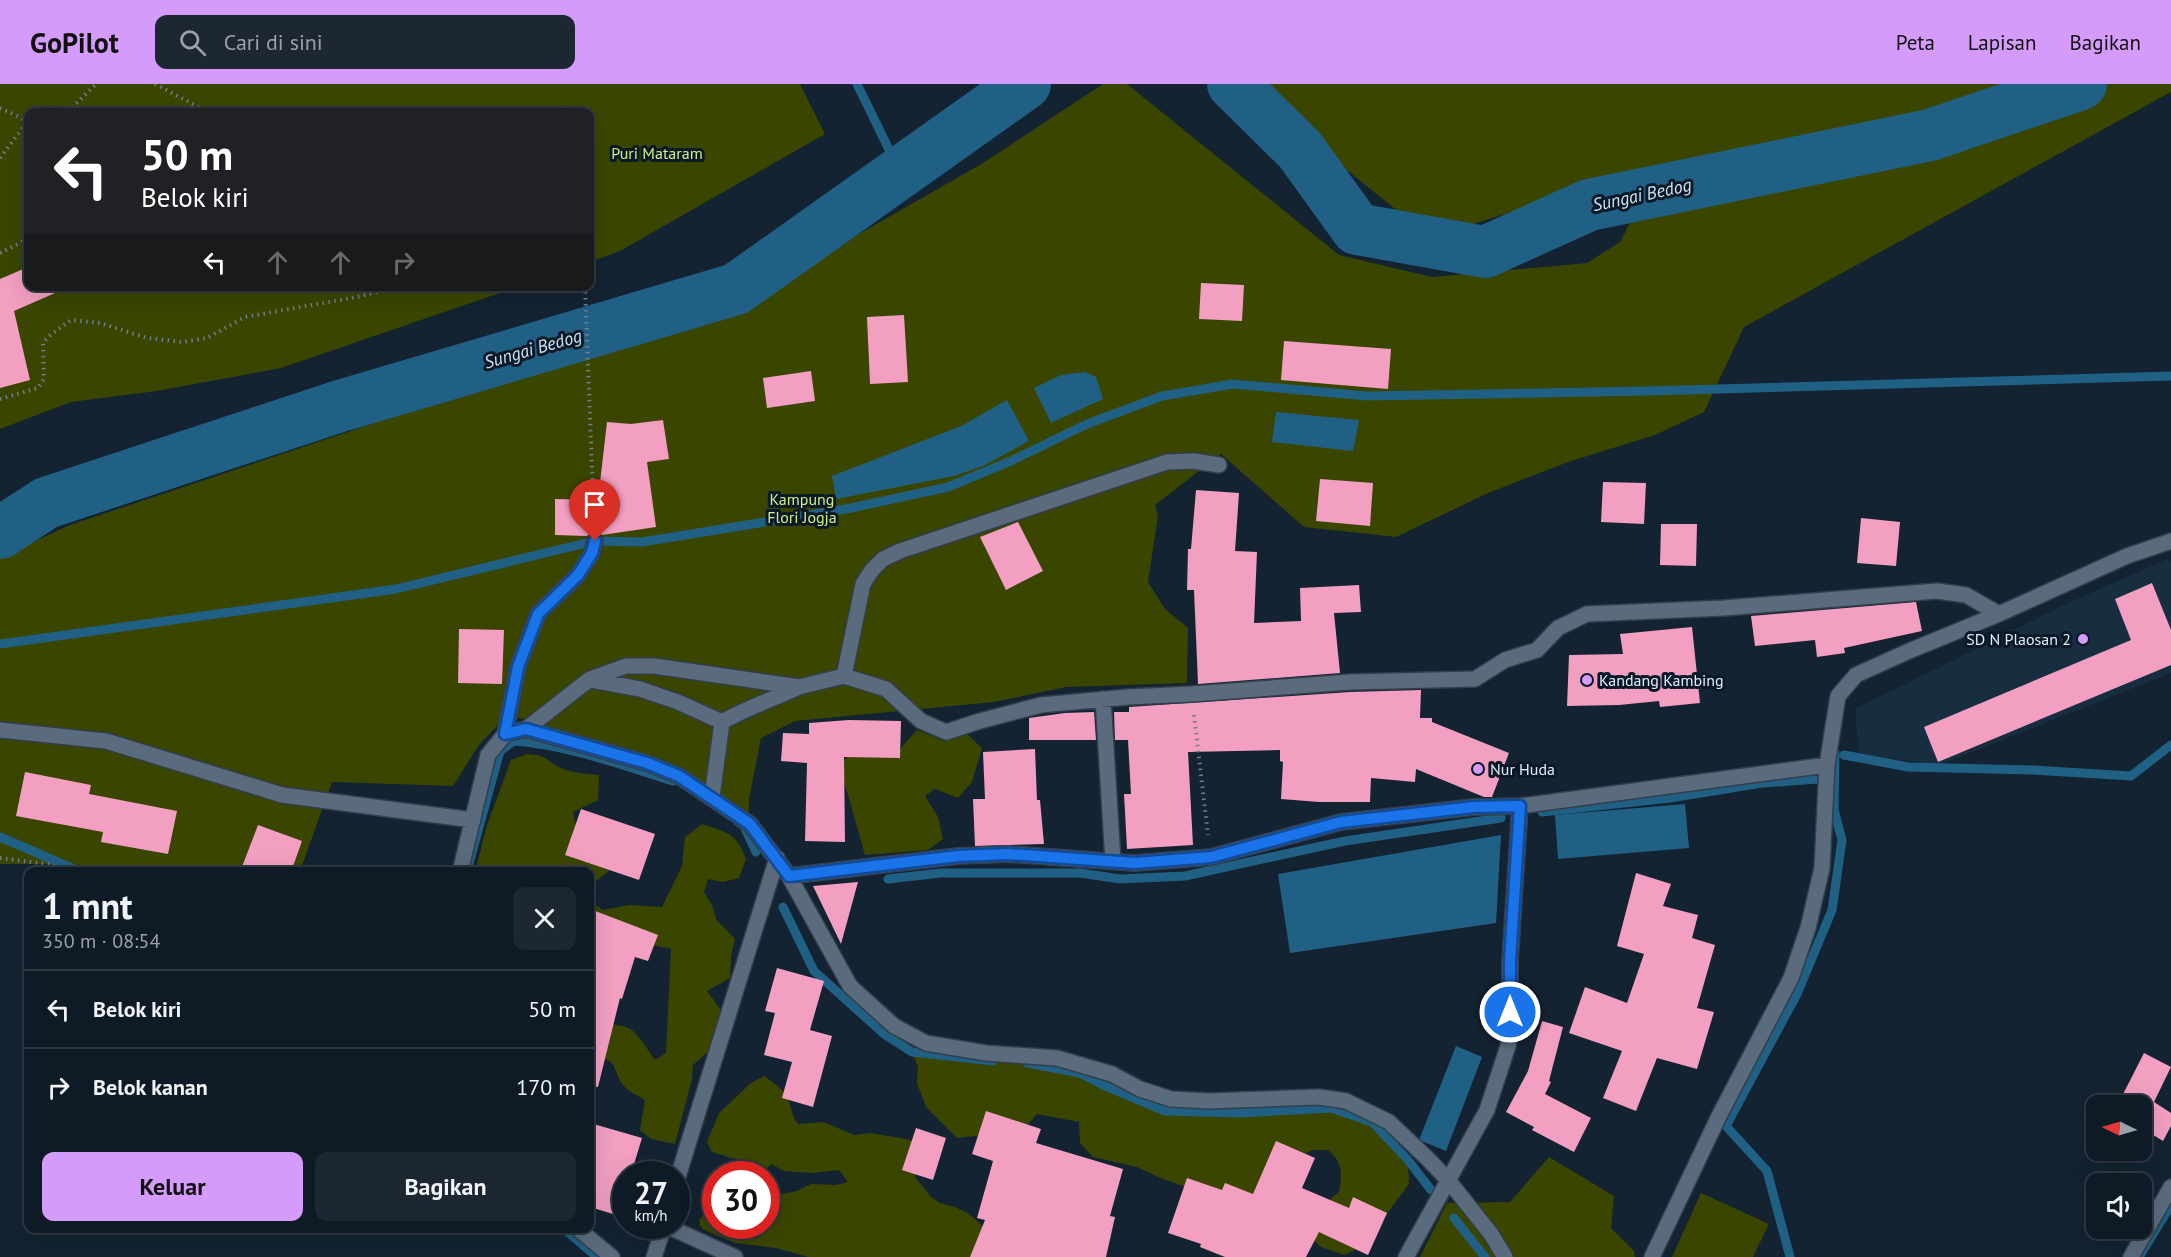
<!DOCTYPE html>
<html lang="id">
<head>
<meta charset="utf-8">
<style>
	body { margin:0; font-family:"PT Sans",sans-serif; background:#1c2732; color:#f1f3f6; height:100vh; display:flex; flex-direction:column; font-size:22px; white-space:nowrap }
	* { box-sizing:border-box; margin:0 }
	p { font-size:20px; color:#9ba1a7 }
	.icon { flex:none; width:33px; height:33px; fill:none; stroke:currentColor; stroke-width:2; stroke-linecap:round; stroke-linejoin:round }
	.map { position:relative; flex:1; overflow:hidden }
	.details { position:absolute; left:24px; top:783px; width:570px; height:366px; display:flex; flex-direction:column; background:#0e1a25; border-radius:12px; box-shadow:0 6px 24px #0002,0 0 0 2px #2e3842 }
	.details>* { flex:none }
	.hud { position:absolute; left:24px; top:24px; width:570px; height:183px; border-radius:12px; box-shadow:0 6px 24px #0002,0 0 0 2px #2e3842; background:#202124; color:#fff; overflow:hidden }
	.needle { width:39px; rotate:275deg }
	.tools { position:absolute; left:2086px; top:1011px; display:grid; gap:12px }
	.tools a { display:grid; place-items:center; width:66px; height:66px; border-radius:12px; background:#0e1a25; box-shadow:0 6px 24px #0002,0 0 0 2px #2e3842; font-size:30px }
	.speed { position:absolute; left:612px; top:1077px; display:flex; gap:12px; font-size:30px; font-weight:700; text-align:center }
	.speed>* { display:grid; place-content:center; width:78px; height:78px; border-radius:50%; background:#0e1a25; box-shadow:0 6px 24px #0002,0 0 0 2px #2e3842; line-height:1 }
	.speed small { font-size:15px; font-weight:400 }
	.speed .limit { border:9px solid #d22; background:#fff; color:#111 }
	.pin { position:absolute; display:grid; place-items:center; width:51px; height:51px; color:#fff; margin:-62px -26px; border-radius:50% 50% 50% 0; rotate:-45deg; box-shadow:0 0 6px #0007 }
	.pin .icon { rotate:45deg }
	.me { position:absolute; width:66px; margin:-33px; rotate:0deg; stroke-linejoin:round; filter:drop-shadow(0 0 4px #0008) }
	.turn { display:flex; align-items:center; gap:21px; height:126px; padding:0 18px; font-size:27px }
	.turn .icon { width:78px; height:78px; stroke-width:2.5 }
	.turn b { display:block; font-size:42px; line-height:51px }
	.lanes { display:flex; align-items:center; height:57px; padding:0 18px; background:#0003; justify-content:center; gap:30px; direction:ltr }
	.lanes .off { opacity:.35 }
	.round { display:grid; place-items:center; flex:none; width:63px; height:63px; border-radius:12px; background:#1c2732 }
	.headline { display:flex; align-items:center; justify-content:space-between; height:102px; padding:0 18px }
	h1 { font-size:36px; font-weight:600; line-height:45px }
	.button { display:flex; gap:12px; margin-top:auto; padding:12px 18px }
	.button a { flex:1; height:69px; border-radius:12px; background:#d59bfa; color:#111; font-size:24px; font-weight:600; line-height:69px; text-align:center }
	.button a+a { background:#1c2732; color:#f1f3f6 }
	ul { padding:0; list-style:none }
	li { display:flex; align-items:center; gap:18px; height:78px; padding:0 18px; border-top:2px solid #2e3842 }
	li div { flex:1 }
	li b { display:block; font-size:22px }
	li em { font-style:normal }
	header { display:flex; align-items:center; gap:36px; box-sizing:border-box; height:84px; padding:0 30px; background:#d59bfa; color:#111 }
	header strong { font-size:28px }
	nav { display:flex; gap:33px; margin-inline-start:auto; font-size:21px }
	.search { width:420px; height:54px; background:#1c2732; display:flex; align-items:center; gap:15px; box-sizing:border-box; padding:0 21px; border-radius:12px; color:#9ba1a7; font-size:22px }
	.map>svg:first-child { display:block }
	.built { fill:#172d40 }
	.green { fill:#3a4600 }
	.water { fill:#216085 }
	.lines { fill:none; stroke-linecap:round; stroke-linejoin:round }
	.stream { stroke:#216085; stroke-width:9 }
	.river { stroke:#216085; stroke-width:52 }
	.building { fill:#f29fc2 }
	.minor-casing { stroke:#333e4a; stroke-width:18 }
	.path { stroke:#707e8a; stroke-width:4; stroke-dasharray:1.5 4.5; stroke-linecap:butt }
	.minor { stroke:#596b7d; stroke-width:15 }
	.route-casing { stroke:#114b97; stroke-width:15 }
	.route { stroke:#1a73e8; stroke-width:10 }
	.poi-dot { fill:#d59bfa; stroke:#091927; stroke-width:2 }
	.labels { text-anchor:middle; stroke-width:6; stroke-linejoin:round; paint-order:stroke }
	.park-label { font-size:16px; fill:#d4ee81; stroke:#091927 }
	.poi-label { font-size:16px; fill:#e3edf7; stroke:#091927; text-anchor:start }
	.water-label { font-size:18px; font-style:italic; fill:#d0e3f1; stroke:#091927 }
</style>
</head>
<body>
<header>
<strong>GoPilot</strong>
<div class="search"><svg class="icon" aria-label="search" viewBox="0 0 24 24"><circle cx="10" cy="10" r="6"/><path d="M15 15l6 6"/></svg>Cari di sini</div>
<nav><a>Peta</a><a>Lapisan</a><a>Bagikan</a></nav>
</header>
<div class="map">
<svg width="2171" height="1173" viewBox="0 0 2171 1173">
	<rect width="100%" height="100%" fill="#132331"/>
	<path class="built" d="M 2169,474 L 2171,478 L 2171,589 L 1940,681 L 1859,671 L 1855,625 L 2064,521 Z"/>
	<path class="green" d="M 0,0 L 800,0 L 825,50 L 620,167 L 590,178 L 590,28 L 28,28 L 28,202 L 517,203 L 281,284 L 157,307 L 71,318 L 0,345 Z
		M 1103,0 L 1127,0 L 1339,171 L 1432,193 L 1587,179 L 1620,158 L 1630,139 L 1609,97 L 1464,143 L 1405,133 L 1332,74 L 1266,0 L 2171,0 L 2171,8 L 1744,243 L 1704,328 L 1655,351 L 1568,378 L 1488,409 L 1396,453 L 1304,443 L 1221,370 L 1155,421 L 1158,432 L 1148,498 L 1165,525 L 1188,544 L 1187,599 L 1066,603 L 994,618 L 795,637 L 761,654 L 749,715 L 749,731 L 697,696 L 663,676 L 520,634 L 500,639 L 479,661 L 453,702 L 332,698 L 300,787 L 69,788 L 48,780 L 0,780 L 0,473 L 70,441 L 419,324 L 721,229 L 983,79 Z
		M 917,646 L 944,657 L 967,650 L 982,664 L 972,698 L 958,714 L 935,705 L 925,712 L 938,733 L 943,755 L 928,766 L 865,771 L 840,683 L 849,669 L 898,669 L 904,660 Z
		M 527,670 C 546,671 543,674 557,682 C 571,689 585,690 599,691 L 598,716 L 573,728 L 576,743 L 615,782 L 590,802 L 590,788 L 475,788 L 487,741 L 511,676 Z
		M 702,740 C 726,748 737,749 746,775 L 739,794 L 723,798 L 708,795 L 704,808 L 712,821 L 716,835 L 735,855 L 731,872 L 730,894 L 707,907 L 723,929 L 710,966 L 693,981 L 692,995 L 675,1060 L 651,1055 L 640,1046 L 645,1016 C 638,1012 628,1007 623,1001 C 613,988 619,978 598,972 L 611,940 C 617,941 625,942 630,945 C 639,950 648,967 655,976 L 666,969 L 671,865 L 590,847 L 590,817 L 603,826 L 630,821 L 662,823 L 682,782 L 685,753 Z
		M 912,968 L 957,974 L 1037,980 L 1080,989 L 1103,1001 L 1165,1027 L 1239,1029 L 1331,1024 L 1372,1038 L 1408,1076 L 1409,1100 L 1363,1162 L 1344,1171 L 1321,1163 L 1310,1153 L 1328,1117 L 1339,1108 C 1342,1090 1343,1078 1328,1066 L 1313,1066 L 1299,1072 L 1257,1120 L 1210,1112 L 1158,1093 L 1137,1083 L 1093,1073 L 1080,1059 L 1079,1038 L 1037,1030 L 1023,1046 L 957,1054 L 926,1023 L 917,999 L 918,983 Z
		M 764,992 C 773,998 785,1007 789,1017 C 792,1026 792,1032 798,1040 L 824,1038 L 854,1051 L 871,1049 L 911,1056 L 919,1071 L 915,1093 L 931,1113 L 940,1119 L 955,1123 L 969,1130 L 985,1144 L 996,1173 L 808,1173 L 776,1164 L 735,1159 L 704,1146 L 700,1142 L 699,1136 L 703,1132 L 715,1131 L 716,1142 L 766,1142 L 767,1113 L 797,1107 L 811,1100 L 836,1101 L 848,1098 L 839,1086 L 813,1089 L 784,1087 L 771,1080 L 765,1086 L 750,1077 L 731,1074 L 712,1068 L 707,1058 L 719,1029 L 751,999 Z
		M 1549,1073 L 1614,1112 L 1611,1144 L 1634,1167 L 1635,1173 L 1420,1173 L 1447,1119 L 1510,1118 Z
		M 1701,1109 L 1769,1140 L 1753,1173 L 1672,1173 Z"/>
	<path class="water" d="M 1085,288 L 1096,293 L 1103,315 L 1051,339 L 1034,304 L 1061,291 Z
		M 1007,316 L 1029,357 L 983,382 L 954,392 L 836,415 L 832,392 L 961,342 Z
		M 1276,328 L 1359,336 L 1353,367 L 1272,358 Z
		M 1685,720 L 1689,764 L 1558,775 L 1555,731 Z
		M 1501,751 L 1496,839 L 1290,869 L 1278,790 Z
		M 1456,962 L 1482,973 L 1446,1067 L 1419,1056 Z"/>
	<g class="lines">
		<path class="stream" d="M 857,0 L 900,88
			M 0,560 L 396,505 L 595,457 L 642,458 L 851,424 L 948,403 L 1011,377 L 1087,340 L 1162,312 L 1233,300 L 1367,312 L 1648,307 L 2171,292
			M 1844,671 L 1908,683 L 2033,686 L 2131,692 L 2171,661
			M 1542,728 L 1670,714 L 1762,699 L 1819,695
			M 738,738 L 744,742 L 756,768
			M 0,753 L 74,785
			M 469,779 L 500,667 L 514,657 C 568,661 622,681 673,697
			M 888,795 L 941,789 L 1080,789 L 1120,795 L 1185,792 L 1345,757 L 1501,734
			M 783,823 L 814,887 L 884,950 L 912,968 L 993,977
			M 1027,979 L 1080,989 L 1103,1001 L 1165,1027 L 1239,1029 L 1331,1024 L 1372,1038 L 1408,1076 L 1431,1106
			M 1454,1134 L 1485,1173
			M 563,1144 L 597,1173
			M 1790,1173 L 1767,1087 L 1726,1042 L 1797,910 L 1832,826 L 1842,756 L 1834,726 L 1835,669
			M 2139,1173 L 2171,1121"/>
		<path class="river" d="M 1233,0 L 1300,66 L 1357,145 L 1485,168 L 1589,121 L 1930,51 L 2081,0
			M 0,449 L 46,419 L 340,322 L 736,205 L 1025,0"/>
	</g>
	<path class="building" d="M 28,183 L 28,202 L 71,202 L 14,227 L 30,296 L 0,304 L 0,195 Z
		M 1201,199 L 1244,201 L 1242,237 L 1199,235 Z
		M 904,231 L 908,298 L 870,300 L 867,233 Z
		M 1284,257 L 1391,265 L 1388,305 L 1281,296 Z
		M 811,287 L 815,317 L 767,324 L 763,294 Z
		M 663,336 L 669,375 L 647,378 L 656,443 L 602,451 L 593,448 L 587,452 L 555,451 L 555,415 L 598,416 L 607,338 L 631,340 Z
		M 1320,395 L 1373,399 L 1370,442 L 1316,437 Z
		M 1603,398 L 1646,399 L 1644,440 L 1601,438 Z
		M 1196,406 L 1239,409 L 1235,467 L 1257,468 L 1254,539 L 1301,537 L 1300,504 L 1359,501 L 1361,528 L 1334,529 L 1340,589 L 1198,600 L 1194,506 L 1187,506 L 1188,465 L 1191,465 Z
		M 1861,434 L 1900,438 L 1896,482 L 1857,479 Z
		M 1018,438 L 1043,487 L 1006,506 L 980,453 Z
		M 1661,440 L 1697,440 L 1696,482 L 1660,481 Z
		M 2152,499 L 2171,546 L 2171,581 L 1938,678 L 1924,643 L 2131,556 L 2115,515 Z
		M 1916,518 L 1922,547 L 1844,564 L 1845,569 L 1817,573 L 1815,556 L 1755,562 L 1751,532 Z
		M 1692,543 L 1700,619 L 1660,623 L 1659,617 L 1619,621 L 1567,622 L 1569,571 L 1623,570 L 1620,550 Z
		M 459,545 L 504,546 L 502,600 L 458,599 Z
		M 1421,606 L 1420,634 L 1432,634 L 1432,638 L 1509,669 L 1492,713 L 1484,713 L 1416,685 L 1415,698 L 1371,694 L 1370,718 L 1319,718 L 1281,715 L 1283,678 L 1280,677 L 1280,666 L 1188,668 L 1193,761 L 1127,765 L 1124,710 L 1131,710 L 1128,656 L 1115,656 L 1114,628 L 1129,628 L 1129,623 L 1350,608 Z
		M 1094,628 L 1096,656 L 1029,656 L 1029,634 L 1065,629 Z
		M 849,636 L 901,637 L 900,674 L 844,673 L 845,758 L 805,757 L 807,679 L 781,677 L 783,649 L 809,650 L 809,639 Z
		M 1035,665 L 1037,716 L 1040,716 L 1044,760 L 975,762 L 973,715 L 985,715 L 983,668 Z
		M 25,688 L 91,701 L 89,710 L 177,727 L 168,770 L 101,758 L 103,748 L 16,732 Z
		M 581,725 L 655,750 L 639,796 L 565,771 Z
		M 258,741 L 302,757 L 291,788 L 240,788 Z
		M 1636,789 L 1671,800 L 1663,822 L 1698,831 L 1692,854 L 1715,861 L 1697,924 L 1714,928 L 1697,985 L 1657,974 L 1636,1027 L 1603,1014 L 1622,967 L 1569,949 L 1585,903 L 1627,919 L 1644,870 L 1617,862 Z
		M 858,798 L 841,860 L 813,802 Z
		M 590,825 L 658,851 L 648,877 L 635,873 L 622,915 L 620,914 L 598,1003 L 590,1002 Z
		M 777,884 L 824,897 L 810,946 L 832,952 L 813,1023 L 782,1014 L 792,978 L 764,971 L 775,929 L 765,927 Z
		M 1542,937 L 1563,943 L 1549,997 L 1551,998 L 1545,1010 L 1591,1034 L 1574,1068 L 1532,1046 L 1534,1043 L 1506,1028 L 1528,987 Z
		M 2144,969 L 2171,983 L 2154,1018 L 2171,1029 L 2171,1042 L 2163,1057 L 2142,1044 L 2142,1022 L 2117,1022 Z
		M 986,1027 L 1041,1045 L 1036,1059 L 1123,1085 L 1110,1132 L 1115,1133 L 1106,1173 L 970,1173 L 985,1136 L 977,1134 L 993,1077 L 972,1070 Z
		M 590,1039 L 642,1054 L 631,1090 L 626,1090 L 626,1134 L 590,1123 Z
		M 916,1044 L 946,1054 L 933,1096 L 902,1086 Z
		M 1276,1057 L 1315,1074 L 1302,1104 L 1349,1124 L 1353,1113 L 1387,1129 L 1368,1171 L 1319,1148 L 1306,1173 L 1225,1173 L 1200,1163 L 1201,1160 L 1168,1149 L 1187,1094 L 1222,1106 L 1225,1099 L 1253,1110 Z"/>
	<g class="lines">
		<defs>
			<path id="minor" d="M 844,592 L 863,500 L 872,486 L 883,475 L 900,467 L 1167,378 L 1194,377 L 1219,381
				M 591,596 L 640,605 L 678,618 L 722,638
				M 1103,615 L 1113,777
				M 526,645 L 590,595 L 626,582 L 654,582 L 799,603 L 844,592 L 886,605 L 921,637 L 946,648 L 980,637 L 1041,621 L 1128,613 L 1192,610 L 1350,598 L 1475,595 L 1505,576 L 1537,566 L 1558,544 L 1587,530 L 1724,524 L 1937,507 L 1966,511 L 1999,530
				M 0,646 L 106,657 L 282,711 L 473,736
				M 505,650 L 518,583 L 538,530 L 578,491 L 592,469 L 595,457
				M 712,713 L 722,638 C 746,624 774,615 799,603
				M 460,788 L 488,671 L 505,650 L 526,645 L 647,679 L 679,692 L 750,740 L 789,792 L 850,902 L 894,942 L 926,959 L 986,969 L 1057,974 L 1112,990 L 1140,1005 L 1171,1015 L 1209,1017 L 1319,1013 L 1346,1017 L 1389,1038 L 1428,1075 L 1448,1096 L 1491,1150 L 1505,1173
				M 789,792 L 958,772 L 1008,770 L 1135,779 L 1211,773 L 1341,738 L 1474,723 L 1520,722 L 1827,681
				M 676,1099 L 777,774
				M 667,1142 L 735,1173
				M 577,1144 L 612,1173
				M 654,1173 L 664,1142
				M 1406,1173 L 1487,1026 L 1508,962 L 1512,940 L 1510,928 L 1510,877 L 1520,722
				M 1652,1173 L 1718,1034 L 1791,894 L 1808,844 L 1822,784 L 1827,681 L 1838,612 L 1856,591 L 1909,567 L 1999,530 L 2127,472 L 2171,457
				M 2131,1173 L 2171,1103"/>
		</defs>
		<use href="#minor" class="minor-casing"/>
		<path class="path" d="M 155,0 L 208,28
			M 0,24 L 28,37
			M 68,28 L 96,0
			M 0,74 L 28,37
			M 0,169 L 28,155
			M 585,202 L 594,436
			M 0,315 L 38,304 L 44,295 L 43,259 L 49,252 L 71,236 L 100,239 L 147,254 L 182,258 L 207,254 L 245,233 L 357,213 L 400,202
			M 1194,631 L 1208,751
			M 0,774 L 48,780 L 69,788"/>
		<use href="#minor" class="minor"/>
	</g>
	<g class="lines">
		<defs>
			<path id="route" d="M 595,457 L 592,469 L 578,491 L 538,530 L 518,583 L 505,650 L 526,645 L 647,679 L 679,692 L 750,740 L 789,792 L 958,772 L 1008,770 L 1135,779 L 1211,773 L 1341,738 L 1474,723 L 1520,722 L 1510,877 L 1510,928"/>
		</defs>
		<use href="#route" class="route-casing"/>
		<use href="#route" class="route"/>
	</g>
	<g class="poi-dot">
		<circle cx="2083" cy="555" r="6"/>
		<circle cx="1587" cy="596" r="6"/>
		<circle cx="1478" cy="685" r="6"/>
	</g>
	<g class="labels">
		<g class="park-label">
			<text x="657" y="75">Puri Mataram</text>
			<text x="802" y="421">Kampung<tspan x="802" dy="18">Flori Jogja</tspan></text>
		</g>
		<g class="poi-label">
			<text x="2071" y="561" text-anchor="end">SD N Plaosan 2</text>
			<text x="1599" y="602">Kandang Kambing</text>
			<text x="1490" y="691">Nur Huda</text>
		</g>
		<g class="water-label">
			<text transform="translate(1642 111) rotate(-12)" y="6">Sungai Bedog</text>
			<text transform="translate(533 265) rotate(-16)" y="6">Sungai Bedog</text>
		</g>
	</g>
</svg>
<div class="tools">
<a><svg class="needle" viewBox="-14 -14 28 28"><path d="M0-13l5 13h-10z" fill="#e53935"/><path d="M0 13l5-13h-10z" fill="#9ba1a7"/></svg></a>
<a><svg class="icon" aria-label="sound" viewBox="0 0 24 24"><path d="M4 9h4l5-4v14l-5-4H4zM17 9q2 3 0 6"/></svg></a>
</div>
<div class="speed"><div>27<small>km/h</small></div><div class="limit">30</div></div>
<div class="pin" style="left:595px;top:457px;background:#d93025"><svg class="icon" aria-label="arrive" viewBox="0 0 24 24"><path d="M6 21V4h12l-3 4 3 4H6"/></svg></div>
<svg class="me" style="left:1510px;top:928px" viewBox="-20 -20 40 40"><circle r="17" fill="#1a73e8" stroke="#fff" stroke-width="3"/><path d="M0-11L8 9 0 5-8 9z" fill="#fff"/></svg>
<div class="hud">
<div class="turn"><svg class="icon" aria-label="left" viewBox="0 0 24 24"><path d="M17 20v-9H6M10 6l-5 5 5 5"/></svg><div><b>50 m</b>Belok kiri</div></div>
<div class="lanes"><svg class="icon" aria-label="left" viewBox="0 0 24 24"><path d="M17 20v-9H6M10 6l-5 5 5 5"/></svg><svg class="icon off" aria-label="ahead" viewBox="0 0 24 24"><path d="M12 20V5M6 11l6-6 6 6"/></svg><svg class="icon off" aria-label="ahead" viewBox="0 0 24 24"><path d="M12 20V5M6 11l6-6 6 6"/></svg><svg class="icon off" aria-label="right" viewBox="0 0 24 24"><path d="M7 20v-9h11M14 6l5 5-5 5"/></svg></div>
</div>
<section class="details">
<div class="headline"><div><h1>1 mnt</h1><p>350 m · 08:54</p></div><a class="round"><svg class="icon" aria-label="close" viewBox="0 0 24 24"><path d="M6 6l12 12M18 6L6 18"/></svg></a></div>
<ul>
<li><svg class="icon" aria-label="left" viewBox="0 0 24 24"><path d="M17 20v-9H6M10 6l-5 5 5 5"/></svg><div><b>Belok kiri</b></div><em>50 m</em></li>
<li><svg class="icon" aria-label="right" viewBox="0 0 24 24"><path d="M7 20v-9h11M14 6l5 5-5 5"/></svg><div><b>Belok kanan</b></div><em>170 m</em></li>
</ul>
<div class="button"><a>Keluar</a><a>Bagikan</a></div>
</section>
</div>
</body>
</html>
